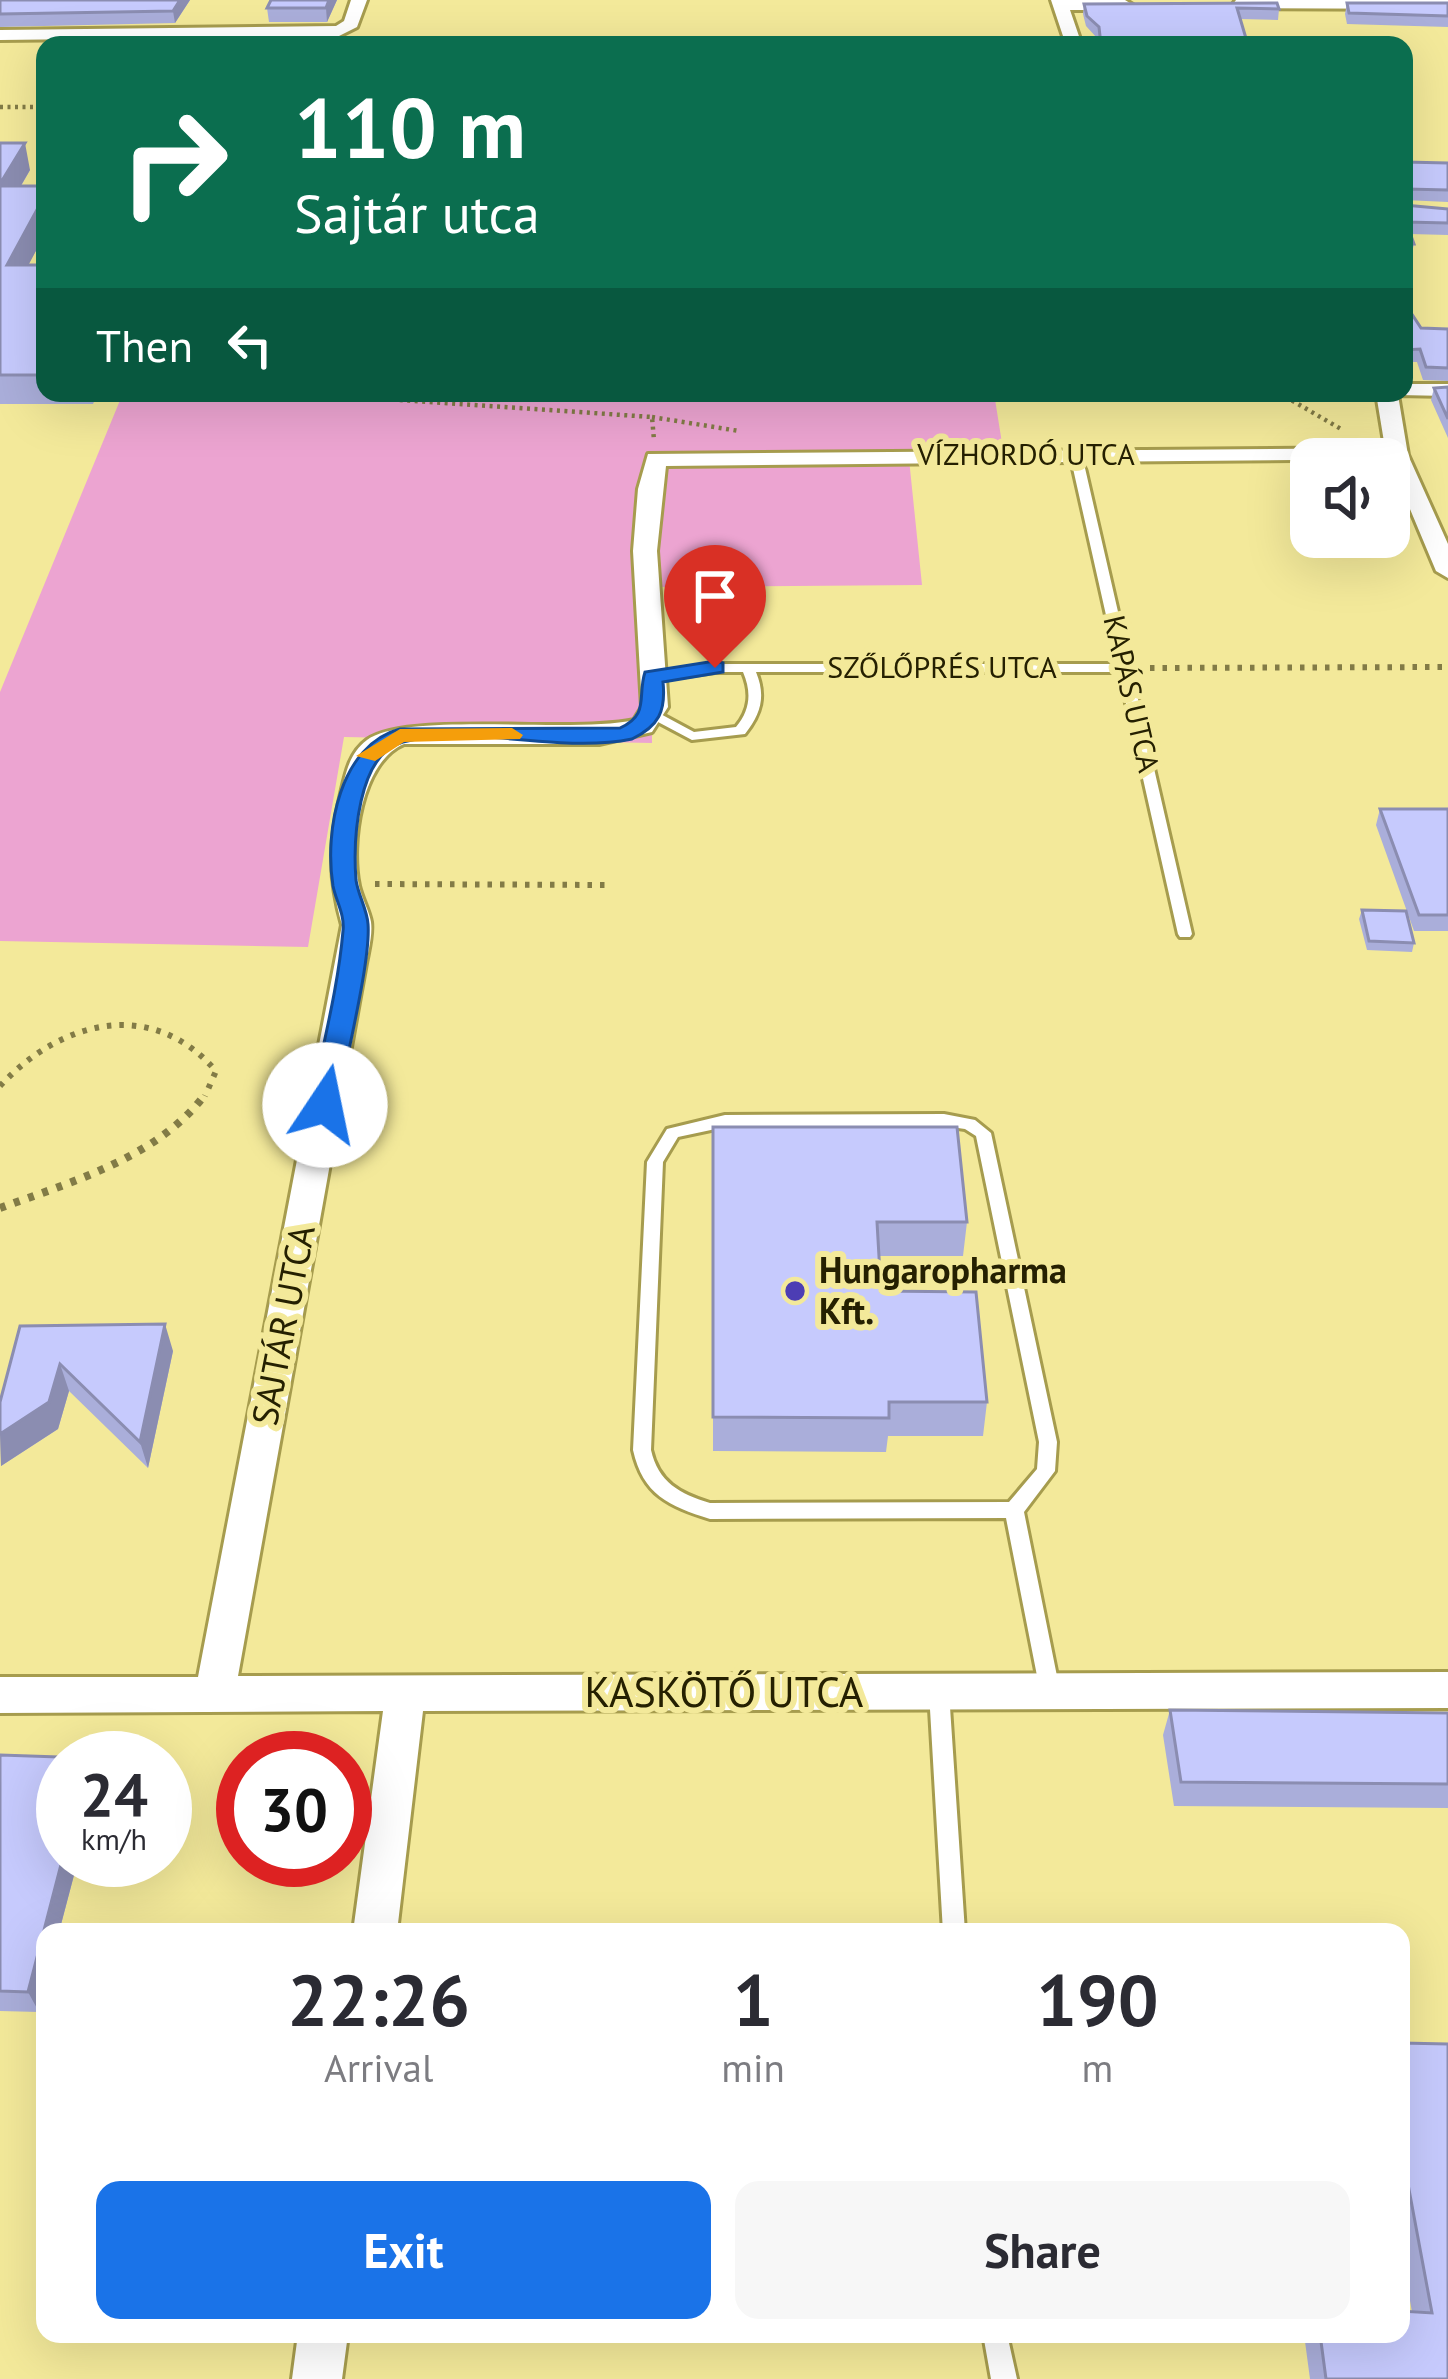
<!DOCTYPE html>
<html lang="en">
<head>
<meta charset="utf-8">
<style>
	body { margin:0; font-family:"PT Sans",sans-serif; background:#f7f7f7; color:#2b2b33; height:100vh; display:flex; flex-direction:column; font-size:45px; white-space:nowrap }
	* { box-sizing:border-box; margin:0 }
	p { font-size:39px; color:#7c7c81 }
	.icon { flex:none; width:66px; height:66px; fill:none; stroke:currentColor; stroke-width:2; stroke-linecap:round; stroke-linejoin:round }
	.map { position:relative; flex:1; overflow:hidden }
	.panel { position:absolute; left:36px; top:1923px; width:1374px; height:420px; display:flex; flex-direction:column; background:#fff; border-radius:24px; box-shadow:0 12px 48px #0002 }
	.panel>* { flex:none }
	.hud { position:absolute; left:36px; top:36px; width:1377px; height:366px; border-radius:24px; box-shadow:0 12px 48px #0002; background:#0b6e4f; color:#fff; overflow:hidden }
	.buttons { position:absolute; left:1290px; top:438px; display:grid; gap:24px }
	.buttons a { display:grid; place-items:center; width:120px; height:120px; border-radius:24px; background:#fff; box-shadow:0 12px 48px #0002; font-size:60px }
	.speed { position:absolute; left:36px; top:1731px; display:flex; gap:24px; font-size:60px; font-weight:700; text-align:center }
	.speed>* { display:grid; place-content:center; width:156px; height:156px; border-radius:50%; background:#fff; box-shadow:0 12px 48px #0002; line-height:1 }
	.speed small { font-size:30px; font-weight:400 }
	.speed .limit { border:18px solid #d22; background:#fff; color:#111 }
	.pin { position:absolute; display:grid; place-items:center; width:102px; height:102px; color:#fff; margin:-123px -51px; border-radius:50% 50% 50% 0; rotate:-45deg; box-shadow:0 0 12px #0007 }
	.pin .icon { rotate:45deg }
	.me { position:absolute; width:132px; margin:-66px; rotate:11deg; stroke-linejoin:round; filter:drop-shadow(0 0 9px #0008) }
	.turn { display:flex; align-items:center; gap:42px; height:252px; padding:0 60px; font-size:54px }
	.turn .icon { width:156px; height:156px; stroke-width:2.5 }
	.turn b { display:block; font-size:84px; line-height:102px }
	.then { display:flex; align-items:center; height:114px; padding:0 60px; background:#0003; gap:24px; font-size:45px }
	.eta { display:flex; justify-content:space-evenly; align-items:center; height:204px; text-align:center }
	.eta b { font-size:72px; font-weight:600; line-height:84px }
	.button { display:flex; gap:24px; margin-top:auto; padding:24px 60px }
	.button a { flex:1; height:138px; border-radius:24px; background:#1a73e8; color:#fff; font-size:48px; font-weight:600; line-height:138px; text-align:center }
	.button a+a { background:#f7f7f7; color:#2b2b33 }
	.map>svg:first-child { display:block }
	.green { fill:#eca4d1 }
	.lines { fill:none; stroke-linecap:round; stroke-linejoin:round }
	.lane-casing { stroke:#a69c4e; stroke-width:6 }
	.street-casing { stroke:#a69c4e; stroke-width:6 }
	.path-far2 { stroke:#827b46; stroke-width:4.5; stroke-dasharray:3 4.5; stroke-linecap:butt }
	.path-far1 { stroke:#827b46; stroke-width:6; stroke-dasharray:4.5 8; stroke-linecap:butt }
	.path { stroke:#827b46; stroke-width:8; stroke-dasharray:6 9; stroke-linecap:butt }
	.lane { fill:#fff; fill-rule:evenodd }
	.street { fill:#fff; fill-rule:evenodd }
	.wall { fill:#aaaeda }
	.shaded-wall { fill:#8b8db1 }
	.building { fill:#c6cafd; stroke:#8b8db1; stroke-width:3 }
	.route { fill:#1a73e8; stroke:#114b97; stroke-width:3 }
	.slow { fill:#f59e0b }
	.poi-dot { fill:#4c3db4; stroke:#f3e99a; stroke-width:4.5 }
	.labels { text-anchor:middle; stroke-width:12; stroke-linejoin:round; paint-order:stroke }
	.far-street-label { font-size:30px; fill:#252001; stroke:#f3e99a }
	.poi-label { font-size:36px; font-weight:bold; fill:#252001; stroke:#f3e99a; text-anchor:start }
	.street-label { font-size:36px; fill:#252001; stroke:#f3e99a }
	.near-street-label { font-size:42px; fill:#252001; stroke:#f3e99a }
</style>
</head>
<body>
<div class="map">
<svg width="1448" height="2379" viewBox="0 0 1448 2379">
	<rect width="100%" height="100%" fill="#f3e99a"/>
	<path class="green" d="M 123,393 L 994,393 L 1005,462 L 909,459 L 922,585 L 651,587 L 652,743 L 344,737 L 308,947 L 0,941 L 0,692 Z"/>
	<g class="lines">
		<defs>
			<path id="lane" d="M 1076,452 L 1082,455 L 1192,934 L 1190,937 L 1180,937 L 1178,934 L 1119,672 L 756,672 C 766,696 761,714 745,734 L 692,740 L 643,714 L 650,710 L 655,711 L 694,732 L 736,727 C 750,710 752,693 743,672 L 715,672 L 652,681 L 646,677 L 652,673 L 715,664 L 1117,664 L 1070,455 Z
				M 944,1114 L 975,1120 L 991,1133 L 1057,1442 L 1055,1471 L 1024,1512 L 1060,1691 L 1057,1697 L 1050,1700 L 1043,1697 L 1040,1691 L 1006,1518 L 710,1519 C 669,1506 643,1495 633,1450 L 647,1162 L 667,1129 L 725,1115 ZM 944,1126 L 965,1129 L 976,1136 L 1039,1442 L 1037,1469 L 1009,1502 L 710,1503 C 680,1494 658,1482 651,1450 L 663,1162 L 678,1137 L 725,1127 Z
				M 939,1683 L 946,1686 L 949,1692 L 965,1932 L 943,1932 L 929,1692 L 932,1686 Z
				M 983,2334 L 1007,2334 L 1017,2379 L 991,2379 Z"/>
			<path id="street" d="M 351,0 L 367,0 L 357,27 L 339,36 L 0,40 L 0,30 L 336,26 L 344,21 Z
				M 1051,0 L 1125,0 L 1133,5 L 1125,10 L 1070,10 L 1082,45 L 1066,45 Z
				M 1236,0 L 1448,0 L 1448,9 L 1230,8 Z
				M 1404,384 L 1448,384 L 1448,396 L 1398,395 L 1408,455 L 1448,544 L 1448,578 L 1436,571 L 1389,459 L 666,466 L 657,551 L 668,707 L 652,732 L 599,744 L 404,744 C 361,762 350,844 359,886 C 362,899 369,910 371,922 C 373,937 367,955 365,969 L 238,1676 L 1448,1672 L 1448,1708 L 423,1711 L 397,1932 L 353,1932 L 383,1711 L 0,1713 L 0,1677 L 198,1677 L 342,925 C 329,879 329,844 340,798 C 345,777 348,754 367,740 C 407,711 572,734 634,720 L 642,707 L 633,551 L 638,489 L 648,454 L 1385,448 L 1376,393 L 1404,393 Z
				M 298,2334 L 348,2334 L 342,2379 L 292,2379 Z"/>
		</defs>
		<use href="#lane" class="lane-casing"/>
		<use href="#street" class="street-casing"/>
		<path class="path-far2" d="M 0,107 L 45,107
			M 295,393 L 652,417 L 654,440
			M 1279,393 L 1341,429
			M 652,417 L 739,431"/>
		<path class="path-far1" d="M 1150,668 L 1448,667
			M 375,884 L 607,885
			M 0,1086 C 61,1020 152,997 216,1071 L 205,1096"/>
		<path class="path" d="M 0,1208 C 71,1182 160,1157 206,1093"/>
		<use href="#lane" class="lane"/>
		<use href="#street" class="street"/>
	</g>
	<path class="wall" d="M 0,0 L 190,0 L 175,23 L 0,27 Z
		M 271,0 L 337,0 L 327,22 L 269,22 L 267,8 Z
		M 1347,3 L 1448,3 L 1448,27 L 1347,24 L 1345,14 Z
		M 1084,4 L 1279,9 L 1278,20 L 1240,19 L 1248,45 L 1098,45 L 1097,38 L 1086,26 L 1083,14 Z
		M 0,143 L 30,170 L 21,186 L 45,234 L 28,265 L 45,265 L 45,393 L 98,393 L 93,404 L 0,404 Z
		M 1404,162 L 1448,163 L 1448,202 L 1404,200 Z
		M 1404,205 L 1448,209 L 1448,235 L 1410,234 L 1414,244 L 1411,256 L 1404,256 Z
		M 1404,302 L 1421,328 L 1448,329 L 1448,381 L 1423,380 L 1417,362 L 1404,362 Z
		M 1448,387 L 1448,438 L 1431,400 L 1434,388 Z
		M 1380,809 L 1448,809 L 1448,931 L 1414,931 L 1376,825 Z
		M 1362,910 L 1414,943 L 1412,952 L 1367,950 L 1359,919 Z
		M 713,1127 L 967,1222 L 963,1256 L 879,1256 L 881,1291 L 987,1402 L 983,1436 L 888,1436 L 886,1452 L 713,1451 Z
		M 20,1326 L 173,1351 L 148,1468 L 69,1391 L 58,1429 L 1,1466 L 0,1402 Z
		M 1170,1710 L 1448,1713 L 1448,1808 L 1174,1806 L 1163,1735 Z
		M 0,1755 L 63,1860 L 78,1860 L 59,1932 L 45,1932 L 45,1988 L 39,2012 L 0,2011 Z
		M 1401,2043 L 1448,2379 L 1310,2379 L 1304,2334 L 1401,2334 L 1412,2312 L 1401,2250 Z"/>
	<path class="shaded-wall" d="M 180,0 L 190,0 L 175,23 L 173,11 Z
		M 329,0 L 337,0 L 327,22 L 326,8 Z
		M 25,143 L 30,170 L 5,213 L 0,184 Z
		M 45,195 L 45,234 L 14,292 L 7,265 Z
		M 165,1324 L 173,1351 L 148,1468 L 140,1442 Z
		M 60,1364 L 69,1391 L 58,1429 L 1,1466 L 0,1434 Z
		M 63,1860 L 78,1860 L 59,1932 L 45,1932 L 45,1988 L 39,2012 L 28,1992 Z"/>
	<path class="building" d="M 0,0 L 180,0 L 173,11 L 0,14 Z
		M 271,0 L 329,0 L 326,8 L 267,8 Z
		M 1277,3 L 1279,9 L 1237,8 L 1248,45 L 1101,45 L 1099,27 L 1087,16 L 1084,4 Z
		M 1347,3 L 1448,3 L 1448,16 L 1349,13 Z
		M 0,143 L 25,143 L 0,184 Z
		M 1404,162 L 1448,163 L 1448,190 L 1407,189 L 1404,198 Z
		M 0,186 L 45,186 L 45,195 L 7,265 L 45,265 L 45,375 L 0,375 Z
		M 1404,205 L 1448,209 L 1448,223 L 1406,222 L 1414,244 L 1404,244 Z
		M 1404,302 L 1421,328 L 1448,329 L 1448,368 L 1426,367 L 1420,349 L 1404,350 Z
		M 1448,387 L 1448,419 L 1434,388 Z
		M 1380,809 L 1448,809 L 1448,915 L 1419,915 Z
		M 1362,910 L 1406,911 L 1414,943 L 1369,941 Z
		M 713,1127 L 957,1127 L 967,1222 L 877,1222 L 881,1291 L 976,1292 L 987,1402 L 889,1402 L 889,1418 L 713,1417 Z
		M 165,1324 L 140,1442 L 60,1364 L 49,1402 L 0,1434 L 0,1402 L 20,1326 Z
		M 1170,1710 L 1448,1713 L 1448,1784 L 1181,1782 Z
		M 0,1755 L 89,1758 L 63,1758 L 63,1857 L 28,1992 L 0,1991 Z
		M 1401,2043 L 1448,2044 L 1448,2379 L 1326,2379 L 1320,2334 L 1401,2334 L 1401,2311 L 1432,2313 L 1405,2168 L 1401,2168 Z"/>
	<path class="route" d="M 715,661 L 723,663 L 723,672 L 663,682 C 666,711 659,726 632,739 C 558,754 476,724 403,742 C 357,754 353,841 356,880 C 358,895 367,909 368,924 C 371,961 345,1062 338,1105 L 325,1114 L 315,1111 L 311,1105 C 322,1048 338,989 343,931 C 345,915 336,901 333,886 C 324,830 340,745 400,729 L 620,728 C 650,714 637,697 645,672 Z"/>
	<path class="slow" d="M 512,728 L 523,735 L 520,739 L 404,742 L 375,761 L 356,756 L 400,729 Z"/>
	<circle class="poi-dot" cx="795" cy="1291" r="12"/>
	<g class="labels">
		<g class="far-street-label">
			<text x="1026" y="465">VÍZHORDÓ UTCA</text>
			<text x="942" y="678">SZŐLŐPRÉS UTCA</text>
			<text transform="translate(1131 694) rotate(77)" y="10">KAPÁS UTCA</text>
		</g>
		<g class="poi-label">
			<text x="819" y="1283">Hungaropharma<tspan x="819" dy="41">Kft.</tspan></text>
		</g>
		<g class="street-label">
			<text transform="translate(283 1325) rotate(-79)" y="13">SAJTÁR UTCA</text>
		</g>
		<g class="near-street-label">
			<text x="724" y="1707">KASKÖTŐ UTCA</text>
		</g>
	</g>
</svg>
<div class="buttons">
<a><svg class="icon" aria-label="sound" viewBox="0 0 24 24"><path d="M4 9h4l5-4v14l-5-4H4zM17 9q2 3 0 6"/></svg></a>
</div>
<div class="speed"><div>24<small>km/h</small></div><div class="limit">30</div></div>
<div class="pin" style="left:715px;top:668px;background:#d93025"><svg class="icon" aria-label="arrive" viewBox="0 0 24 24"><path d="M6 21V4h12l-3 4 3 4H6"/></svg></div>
<svg class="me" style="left:325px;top:1105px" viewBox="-20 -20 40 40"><circle r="19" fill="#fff"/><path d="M0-13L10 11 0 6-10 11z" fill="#1a73e8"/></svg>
<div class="hud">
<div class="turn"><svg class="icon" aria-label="right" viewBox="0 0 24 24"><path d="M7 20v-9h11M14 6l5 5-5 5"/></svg><div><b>110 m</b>Sajtár utca</div></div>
<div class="then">Then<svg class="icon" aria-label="left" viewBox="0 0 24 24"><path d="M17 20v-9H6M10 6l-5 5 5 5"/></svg></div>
</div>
<section class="panel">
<div class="eta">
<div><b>22:26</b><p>Arrival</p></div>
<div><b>1</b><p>min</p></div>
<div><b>190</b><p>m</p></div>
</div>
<div class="button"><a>Exit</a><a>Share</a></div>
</section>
</div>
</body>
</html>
